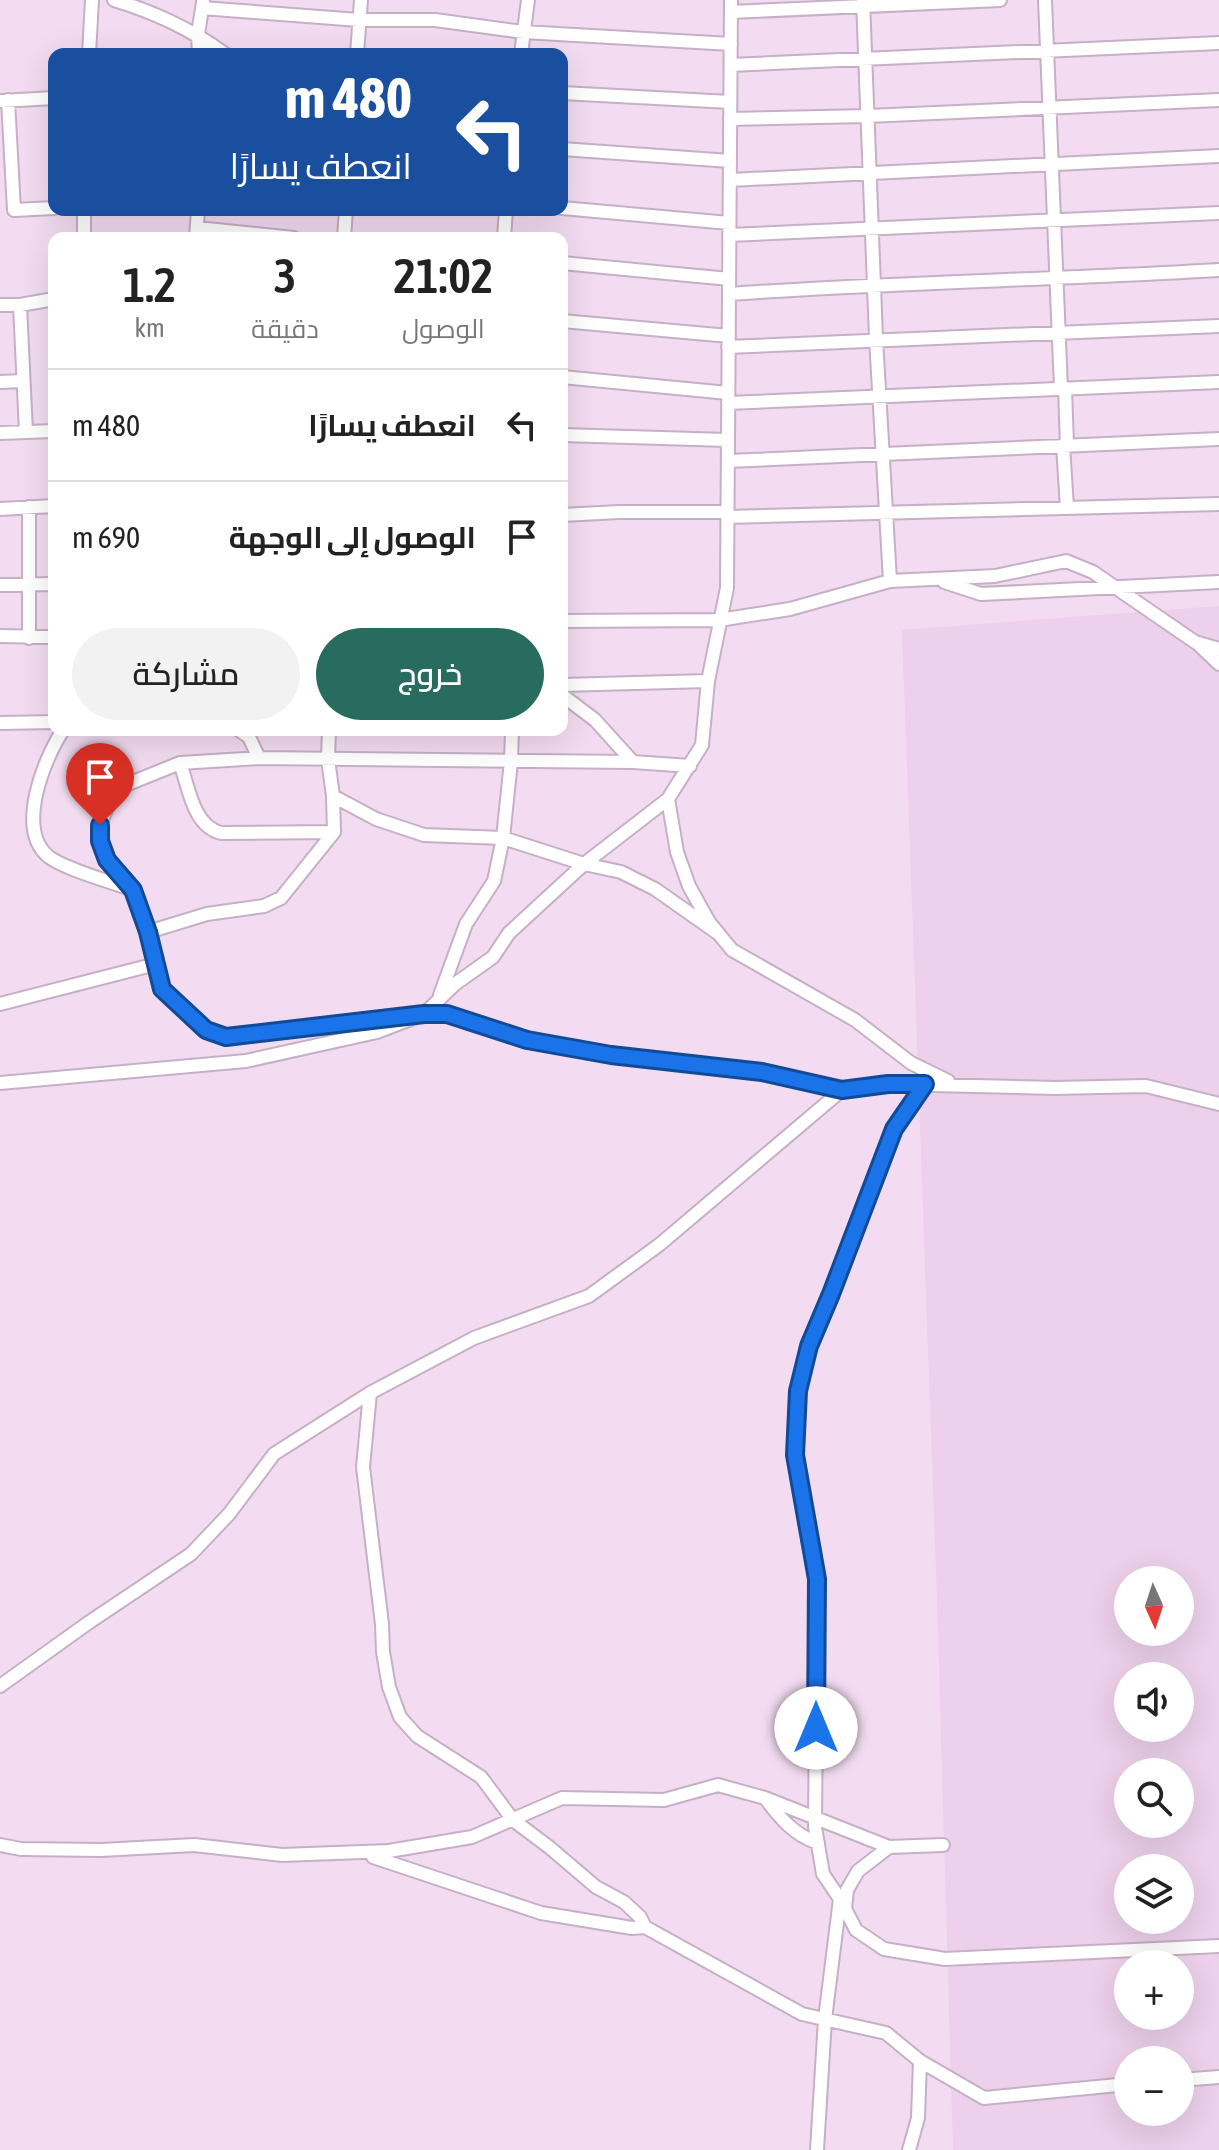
<!DOCTYPE html>
<html lang="ar">
<head>
<meta charset="utf-8">
<style>
	body { margin:0; font-family:"Asap Condensed",Cairo,sans-serif; background:#f2f2f2; color:#222; direction:rtl; height:100vh; display:flex; flex-direction:column; font-size:30px; white-space:nowrap }
	* { box-sizing:border-box; margin:0 }
	p { font-size:26px; color:#767676 }
	.icon { flex:none; width:44px; height:44px; fill:none; stroke:currentColor; stroke-width:2; stroke-linecap:round; stroke-linejoin:round }
	.map { position:relative; flex:1; overflow:hidden; direction:ltr }
	.details { position:absolute; left:48px; top:232px; width:520px; height:504px; display:flex; flex-direction:column; background:#fff; border-radius:16px; box-shadow:0 8px 32px #0002; direction:rtl }
	.details>* { flex:none }
	.banner { position:absolute; left:48px; top:48px; width:520px; height:168px; border-radius:16px; box-shadow:0 8px 32px #0002; direction:rtl; background:#1a4fa0; color:#fff; overflow:hidden }
	.needle { width:52px; rotate:177deg }
	.controls { position:absolute; left:1114px; top:1566px; display:grid; gap:16px }
	.controls a { display:grid; place-items:center; width:80px; height:80px; border-radius:50%; background:#fff; box-shadow:0 8px 32px #0002; font-size:40px }
	.pin { position:absolute; display:grid; place-items:center; width:68px; height:68px; color:#fff; margin:-82px -34px; border-radius:50% 50% 50% 0; rotate:-45deg; box-shadow:0 0 8px #0007 }
	.pin .icon { rotate:45deg }
	.me { position:absolute; width:88px; margin:-44px; rotate:0deg; stroke-linejoin:round; filter:drop-shadow(0 0 6px #0008) }
	.turn { display:flex; align-items:center; gap:28px; height:168px; padding:0 24px; font-size:36px }
	.turn .icon { width:104px; height:104px; stroke-width:2.5 }
	.turn b { display:block; font-size:56px; line-height:68px }
	.eta { display:flex; justify-content:space-evenly; align-items:center; height:136px; text-align:center }
	.eta b { font-size:48px; font-weight:600; line-height:56px }
	.primary-button { display:flex; gap:16px; margin-top:auto; padding:16px 24px }
	.primary-button a { flex:1; height:92px; border-radius:48px; background:#276c5f; color:#fff; font-size:32px; font-weight:600; line-height:92px; text-align:center }
	.primary-button a+a { background:#f2f2f2; color:#222 }
	ul { padding:0; list-style:none }
	li { display:flex; align-items:center; gap:24px; height:112px; padding:0 24px; border-top:2px solid #e0e0e0 }
	li div { flex:1 }
	li b { display:block; font-size:30px }
	li em { font-style:normal }
	.map>svg:first-child { display:block }
	.built { fill:#edd0eb; fill-rule:evenodd }
	.lines { fill:none; stroke-linecap:round; stroke-linejoin:round }
	.minor-casing { stroke:#c6b0c4; stroke-width:16 }
	.minor { stroke:#fff; stroke-width:12 }
	.route-casing { stroke:#114b97; stroke-width:20 }
	.route { stroke:#1a73e8; stroke-width:14 }
</style>
</head>
<body>
<div class="map">
<svg width="1219" height="2150" viewBox="0 0 1219 2150">
	<rect width="100%" height="100%" fill="#f3dcf1"/>
	<path class="built" d="M 1219,606 L 1219,2150 L 953,2150 L 937,1599 L 902,630 ZM 1128,1580 L 1180,1580 L 1180,1632 L 1128,1632 ZM 1128,1676 L 1180,1676 L 1180,1728 L 1128,1728 ZM 1128,1772 L 1180,1772 L 1180,1824 L 1128,1824 ZM 1128,1868 L 1180,1868 L 1180,1920 L 1128,1920 ZM 1128,1964 L 1180,1964 L 1180,2016 L 1128,2016 ZM 1128,2060 L 1180,2060 L 1180,2112 L 1128,2112 Z"/>
	<g class="lines">
		<defs>
			<path id="minor" d="M 114,0 C 154,12 191,29 225,54
				M 863,0 L 876,338 L 890,581
				M 1045,0 L 1061,389
				M 202,8 L 359,20 L 435,20 L 523,32 L 731,44
				M 731,12 L 1000,0
				M 89,54 L 92,0
				M 199,54 L 198,34 L 203,2
				M 357,54 L 361,0
				M 521,54 L 528,0
				M 731,65 L 1219,43
				M 562,93 L 730,102
				M 8,100 L 14,210 L 54,208
				M 1,101 L 54,98
				M 730,119 L 868,116 L 1219,100
				M 562,149 L 730,161
				M 730,180 L 1219,156
				M 562,208 L 729,223
				M 84,210 L 84,238
				M 197,228 L 294,238
				M 729,235 L 1219,213
				M 196,238 L 198,210
				M 344,238 L 346,210
				M 504,238 L 506,210
				M 562,263 L 729,279
				M 729,294 C 892,282 1056,280 1219,270
				M 0,305 L 20,305 L 54,299
				M 20,305 L 26,432
				M 562,321 L 729,336
				M 728,347 L 1219,326
				M 562,377 L 728,393
				M 0,382 L 22,381
				M 1065,389 L 1067,445
				M 728,403 L 1219,382
				M 0,433 L 54,431
				M 562,435 L 727,440
				M 1063,445 L 1067,508
				M 728,461 L 1219,439
				M 29,507 L 29,638
				M 0,509 L 54,506
				M 562,515 L 619,512 L 727,512
				M 727,517 L 1219,504
				M 944,582 L 981,594 L 1219,582
				M 0,585 L 54,584
				M 562,621 L 719,620 L 790,609 L 890,581 L 995,576 L 1066,561 L 1093,572 L 1195,642 L 1219,649
				M 0,636 L 54,637
				M 1198,644 L 1219,664
				M 562,685 L 708,681
				M 562,695 L 595,720 L 633,762
				M 0,723 L 54,722
				M 63,730 C 44,759 15,830 49,857 C 67,870 109,881 130,889
				M 239,730 L 249,737 L 259,758
				M 329,730 L 328,759 L 333,796 L 376,819 L 424,835 L 503,838 L 584,864 L 621,872 L 655,889 L 719,934
				M 180,763 C 189,788 193,826 221,833 L 334,832
				M 690,766 L 633,762 L 259,758 L 180,763 L 128,784 L 109,802 L 100,825 L 100,841 L 107,860 L 133,890 L 148,932 L 162,989 L 206,1030 L 226,1037 L 424,1014 L 447,1014 L 527,1040 L 611,1055 L 762,1072 L 842,1090
				M 668,799 L 677,852 L 689,886 L 709,922 L 732,950 L 855,1020 L 911,1063 L 948,1081
				M 148,932 L 207,914 L 264,906 L 281,898 L 334,832 L 333,796
				M 440,995 L 466,924 L 494,881 L 503,838 L 511,761 L 512,730
				M 0,1004 L 156,964
				M 0,1083 L 246,1061 L 377,1032 L 424,1014 L 455,984 L 493,957 L 509,933 L 584,864 L 668,799 L 702,745 L 708,681 L 727,588 L 731,0
				M 370,1393 L 363,1467 L 382,1624 L 383,1652 L 389,1687 L 400,1717 L 417,1736 L 481,1777 L 513,1820 L 549,1847 L 596,1887 L 624,1902 L 640,1917 L 645,1927 L 802,2014 L 886,2033 L 920,2061 L 984,2098 L 1128,2084
				M 0,1686 L 88,1623 L 191,1554 L 229,1514 L 274,1454 L 370,1393 L 474,1338 L 589,1296 L 659,1245 L 842,1090 L 888,1084 L 1055,1088 L 1146,1086 L 1219,1104
				M 765,1798 C 780,1818 794,1835 818,1843
				M 0,1845 L 21,1849 L 101,1850 L 194,1845 L 282,1855 L 389,1851 L 472,1837 L 562,1798 L 664,1800 L 718,1785 L 765,1798 L 889,1847
				M 373,1857 L 541,1913 L 632,1928 L 645,1927
				M 840,1899 L 856,1930 L 884,1949 L 945,1959 L 1219,1946
				M 845,1908 L 847,1890 L 858,1871 L 889,1847 L 943,1845
				M 1180,2080 L 1219,2077
				M 817,2150 L 825,2019 L 840,1899 L 823,1874 L 815,1827 L 817,1579 L 795,1455 L 794,1435 L 798,1391 L 809,1346 L 831,1294 L 894,1129 L 925,1084
				M 909,2150 L 918,2118 L 920,2061"/>
		</defs>
		<use href="#minor" class="minor-casing"/>
		<use href="#minor" class="minor"/>
	</g>
	<g class="lines">
		<defs>
			<path id="route" d="M 100,825 L 100,841 L 107,860 L 133,890 L 148,932 L 162,989 L 206,1030 L 226,1037 L 424,1014 L 447,1014 L 527,1040 L 611,1055 L 762,1072 L 842,1090 L 888,1084 L 925,1084 L 894,1129 L 831,1294 L 809,1346 L 798,1391 L 795,1455 L 817,1579 L 816,1728"/>
		</defs>
		<use href="#route" class="route-casing"/>
		<use href="#route" class="route"/>
	</g>
</svg>
<div class="controls">
<a><svg class="needle" viewBox="-14 -14 28 28"><path d="M0-13l5 13h-10z" fill="#e53935"/><path d="M0 13l5-13h-10z" fill="#767676"/></svg></a>
<a><svg class="icon" aria-label="sound" viewBox="0 0 24 24"><path d="M4 9h4l5-4v14l-5-4H4zM17 9q2 3 0 6"/></svg></a>
<a><svg class="icon" aria-label="search" viewBox="0 0 24 24"><circle cx="10" cy="10" r="6"/><path d="M15 15l6 6"/></svg></a>
<a><svg class="icon" aria-label="layers" viewBox="0 0 24 24"><path d="M12 4l9 5-9 5-9-5zM3 14l9 5 9-5"/></svg></a>
<a>+</a>
<a>−</a>
</div>
<div class="pin" style="left:100px;top:825px;background:#d93025"><svg class="icon" aria-label="arrive" viewBox="0 0 24 24"><path d="M6 21V4h12l-3 4 3 4H6"/></svg></div>
<svg class="me" style="left:816px;top:1728px" viewBox="-20 -20 40 40"><circle r="19" fill="#fff"/><path d="M0-13L10 11 0 6-10 11z" fill="#1a73e8"/></svg>
<div class="banner">
<div class="turn"><svg class="icon" aria-label="left" viewBox="0 0 24 24"><path d="M17 20v-9H6M10 6l-5 5 5 5"/></svg><div><b>480 m</b>انعطف يسارًا</div></div>
</div>
<section class="details">
<div class="eta">
<div><b>21:02</b><p>الوصول</p></div>
<div><b>3</b><p>دقيقة</p></div>
<div><b>1.2</b><p>km</p></div>
</div>
<ul>
<li><svg class="icon" aria-label="left" viewBox="0 0 24 24"><path d="M17 20v-9H6M10 6l-5 5 5 5"/></svg><div><b>انعطف يسارًا</b></div><em>480 m</em></li>
<li><svg class="icon" aria-label="arrive" viewBox="0 0 24 24"><path d="M6 21V4h12l-3 4 3 4H6"/></svg><div><b>الوصول إلى الوجهة</b></div><em>690 m</em></li>
</ul>
<div class="primary-button"><a>خروج</a><a>مشاركة</a></div>
</section>
</div>
</body>
</html>
